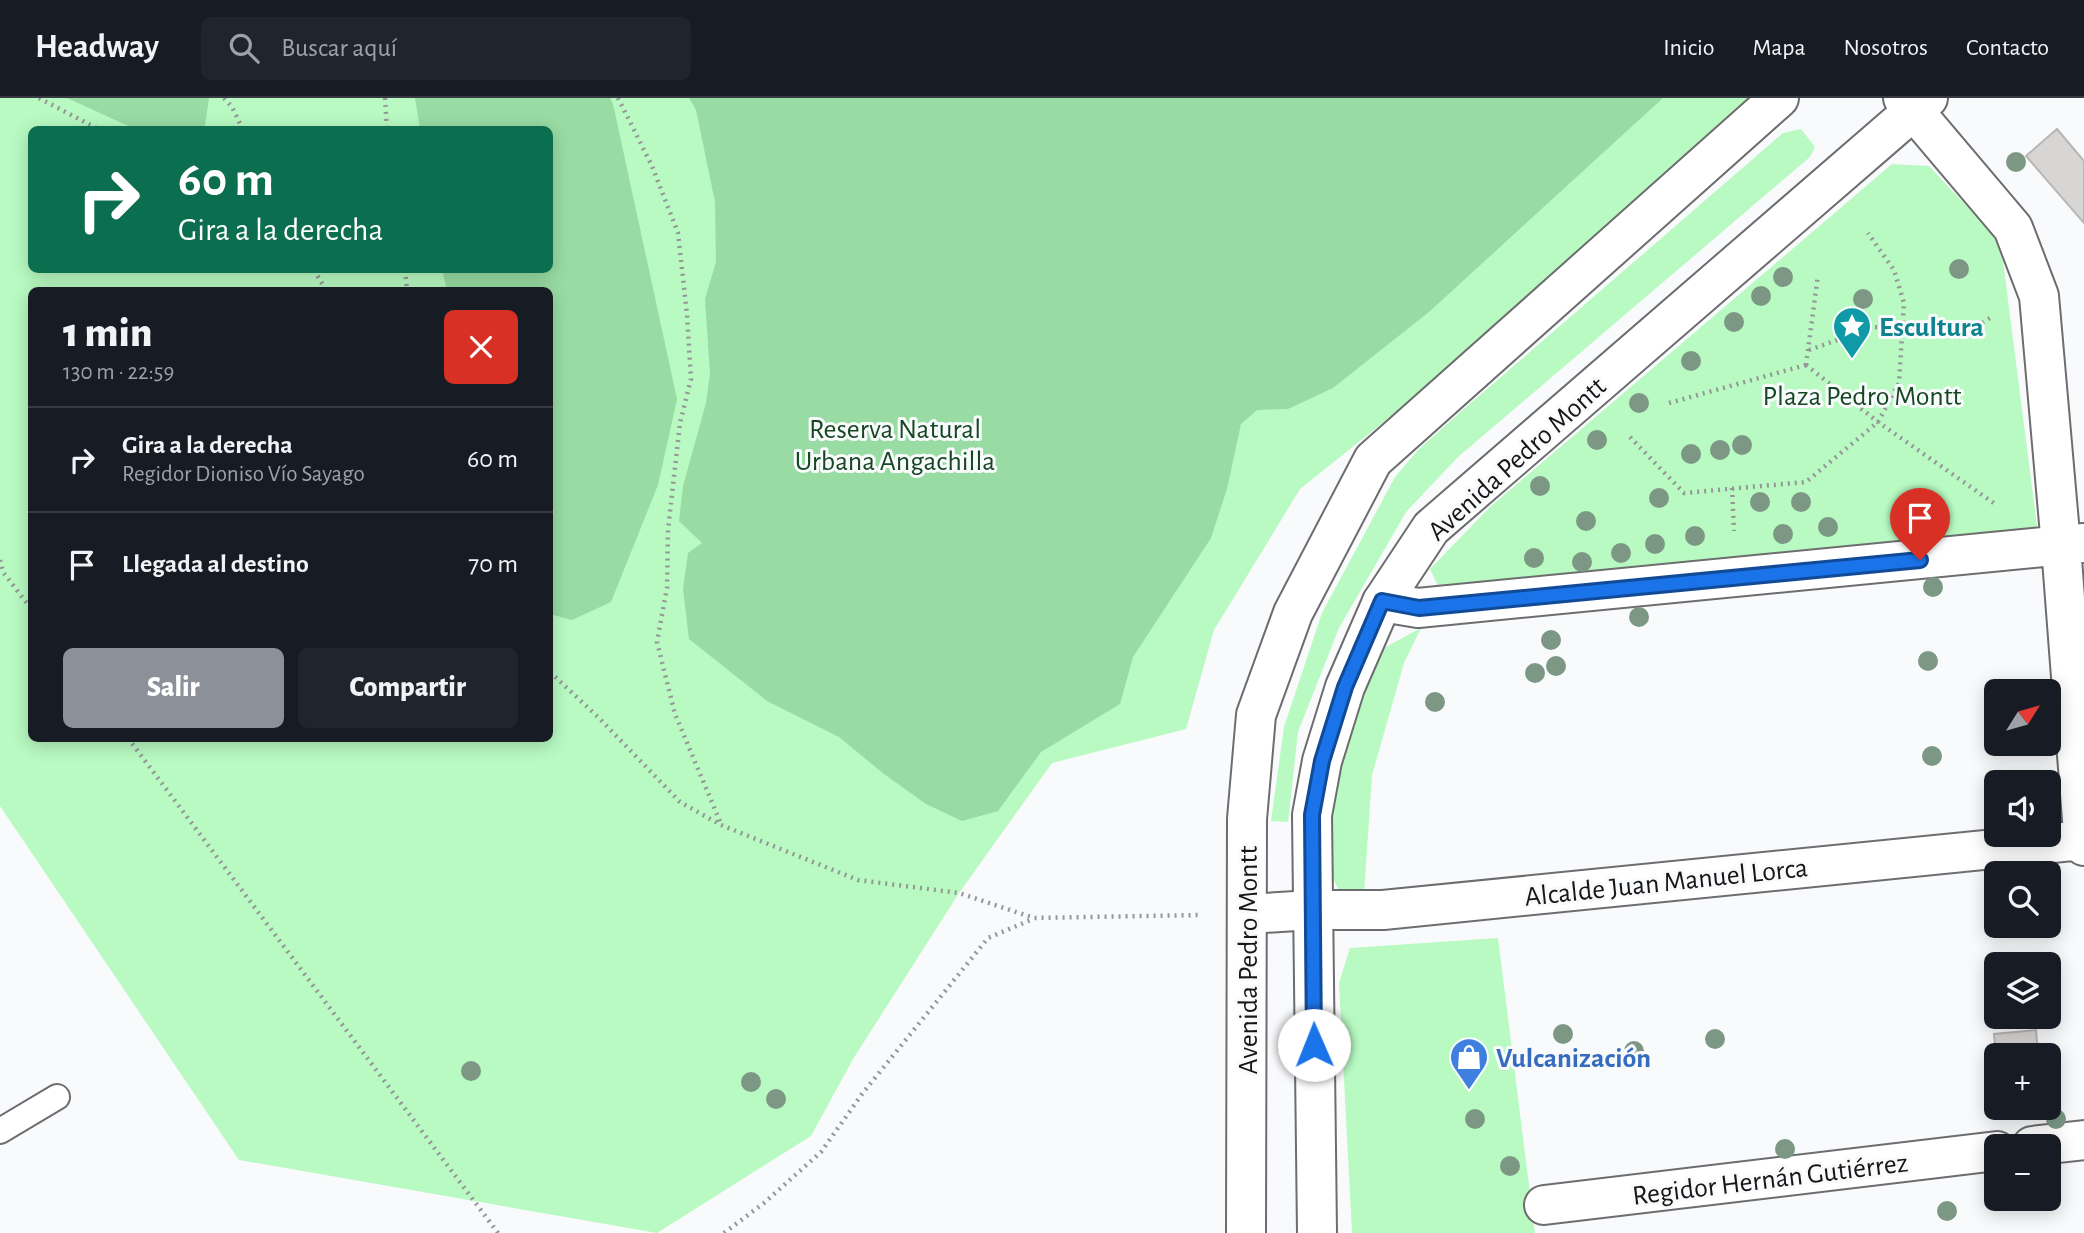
<!DOCTYPE html>
<html lang="es">
<head>
<meta charset="utf-8">
<style>
	body { margin:0; font-family:"Alegreya Sans",sans-serif; background:#20242c; color:#f1f3f6; height:100vh; display:flex; flex-direction:column; font-size:26px; white-space:nowrap }
	* { box-sizing:border-box; margin:0 }
	p { font-size:23px; color:#9ea1a6 }
	.icon { flex:none; width:38px; height:38px; fill:none; stroke:currentColor; stroke-width:2; stroke-linecap:round; stroke-linejoin:round }
	.map { position:relative; flex:1; overflow:hidden }
	.panel { position:absolute; left:28px; top:189px; width:525px; height:455px; display:flex; flex-direction:column; background:#171b24; border-radius:10px; box-shadow:0 4px 18px #0003 }
	.panel>* { flex:none }
	.guide { position:absolute; left:28px; top:28px; width:525px; height:147px; border-radius:10px; box-shadow:0 4px 18px #0003; background:#0b6e4f; color:#fff; overflow:hidden }
	.needle { width:46px; rotate:53deg }
	.buttons { position:absolute; left:1984px; top:581px; display:grid; gap:14px }
	.buttons a { display:grid; place-items:center; width:77px; height:77px; border-radius:10px; background:#171b24; box-shadow:0 4px 18px #0003; font-size:35px }
	.pin { position:absolute; display:grid; place-items:center; width:60px; height:60px; color:#fff; margin:-72px -30px; border-radius:50% 50% 50% 0; rotate:-45deg; box-shadow:0 0 7px #0007 }
	.pin .icon { rotate:45deg }
	.me { position:absolute; width:77px; margin:-38px; rotate:359deg; stroke-linejoin:round; filter:drop-shadow(0 0 5px #0008) }
	.turn { display:flex; align-items:center; gap:24px; height:147px; padding:0 35px; font-size:32px }
	.turn .icon { width:91px; height:91px; stroke-width:2.5 }
	.turn b { display:block; font-size:49px; line-height:60px }
	.round { display:grid; place-items:center; flex:none; width:74px; height:74px; border-radius:10px; background:#20242c }
	.head { display:flex; align-items:center; justify-content:space-between; height:119px; padding:0 35px }
	h1 { font-size:42px; font-weight:800; line-height:52px }
	.cta { display:flex; gap:14px; margin-top:auto; padding:14px 35px }
	.cta a { flex:1; height:80px; border-radius:10px; background:#8c9099; color:#fff; font-size:28px; font-weight:800; line-height:80px; text-align:center }
	.cta a+a { background:#20242c; color:#f1f3f6 }
	ul { padding:0; list-style:none }
	li { display:flex; align-items:center; gap:21px; height:105px; padding:0 35px; border-top:2px solid #363941 }
	li div { flex:1 }
	li b { display:block; font-size:26px }
	li em { font-style:normal }
	header { display:flex; align-items:center; gap:42px; box-sizing:border-box; height:98px; padding:0 35px; background:#171b24; border-bottom:2px solid #363941 }
	header strong { font-size:33px }
	nav { display:flex; gap:38px; margin-inline-start:auto; font-size:24px }
	.search { width:490px; height:63px; background:#20242c; display:flex; align-items:center; gap:18px; box-sizing:border-box; padding:0 24px; border-radius:10px; color:#9ea1a6; font-size:26px }
	.map>svg:first-child { display:block }
	.green { fill:#b8fac2; fill-rule:evenodd }
	.forest { fill:#98dca3 }
	.building { fill:#d8d6d4; stroke:#b8b6b4; stroke-width:2 }
	.lines { fill:none; stroke-linecap:round; stroke-linejoin:round }
	.service-casing { stroke:#6d6d6f; stroke-width:28 }
	.minor-casing { stroke:#6d6d6f; stroke-width:42 }
	.secondary-casing { stroke:#6d6d6f; stroke-width:42 }
	.path { stroke:#959697; stroke-width:4.5; stroke-dasharray:2 5; stroke-linecap:butt }
	.service { stroke:#fff; stroke-width:24 }
	.minor { stroke:#fff; stroke-width:38 }
	.secondary { stroke:#fff; stroke-width:38 }
	.tree { fill:#7c9885 }
	.route-casing { stroke:#114b97; stroke-width:18 }
	.route { stroke:#1a73e8; stroke-width:12 }
	.labels { text-anchor:middle; stroke-width:6; stroke-linejoin:round; paint-order:stroke }
	.culture-label { font-size:28px; font-weight:bold; fill:#0d838f; stroke:#f9fafc; text-anchor:start }
	.park-label { font-size:28px; fill:#164723; stroke:#f9fafc }
	.street-label { font-size:28px; fill:#161617; stroke:#f9fafc }
	.shop-label { font-size:28px; font-weight:bold; fill:#366cbe; stroke:#f9fafc; text-anchor:start }
</style>
</head>
<body>
<header>
<strong>Headway</strong>
<div class="search"><svg class="icon" aria-label="search" viewBox="0 0 24 24"><circle cx="10" cy="10" r="6"/><path d="M15 15l6 6"/></svg>Buscar aquí</div>
<nav><a>Inicio</a><a>Mapa</a><a>Nosotros</a><a>Contacto</a></nav>
</header>
<div class="map">
<svg width="2084" height="1135" viewBox="0 0 2084 1135">
	<rect width="100%" height="100%" fill="#f9fafc"/>
	<path class="green" d="M 0,0 L 1753,0 L 1522,213 L 1300,391 L 1214,532 L 1186,631 L 1052,665 L 959,795 L 853,961 L 811,1038 L 657,1135 L 239,1062 L 0,708 ZM 32,32 L 550,32 L 550,172 L 32,172 ZM 32,192 L 550,192 L 550,640 L 32,640 Z
		M 1801,31 L 1815,49 L 1810,59 L 1458,359 L 1406,414 L 1339,530 L 1298,634 L 1288,724 L 1271,723 L 1284,629 L 1322,515 L 1395,379 L 1418,352 L 1465,310 L 1783,35 Z
		M 1892,66 L 1929,68 L 1993,136 L 2003,163 L 2038,436 L 1443,499 L 1430,471 L 1490,409 Z
		M 1421,530 L 1404,565 L 1372,677 L 1364,796 L 1339,793 L 1321,755 L 1343,656 L 1380,552 Z
		M 1498,840 L 1535,1135 L 1352,1135 L 1339,885 L 1350,850 Z"/>
	<path class="forest" d="M 67,0 L 209,0 L 205,27 L 202,31 L 135,31 Z
		M 415,0 L 610,0 L 613,6 L 677,301 L 658,387 L 611,504 L 572,522 L 550,516 L 550,192 L 447,192 L 442,172 L 550,172 L 550,32 L 420,31 Z
		M 689,0 L 1663,0 L 1429,214 L 1333,290 L 1288,311 L 1257,312 L 1241,326 L 1227,391 L 1211,440 L 1133,559 L 1120,606 L 1041,654 L 998,713 L 962,723 L 926,706 L 884,676 L 839,639 L 767,603 L 689,541 L 683,491 L 688,455 L 702,445 L 679,423 L 683,388 L 706,305 L 710,276 L 705,201 L 716,164 L 715,104 L 696,12 Z"/>
	<path class="building" d="M 2057,31 L 2084,63 L 2084,125 L 2026,58 Z
		M 2036,932 L 2038,957 L 1997,957 L 1997,964 L 1994,936 Z"/>
	<g class="lines">
		<defs>
			<path id="service" d="M 0,1033 L 57,999"/>
			<path id="minor" d="M 1903,0 L 2013,130 L 2039,198 L 2061,448 L 2084,748
				M 1382,504 L 1418,510 L 2084,445
				M 1248,816 L 1312,812 L 1383,812 L 2084,742
				M 2032,1048 L 2084,1042
				M 1544,1107 L 1997,1053"/>
			<path id="secondary" d="M 1246,1135 L 1247,721 L 1256,617 L 1293,515 L 1373,362 L 1779,0
				M 1317,1135 L 1312,717 L 1322,663 L 1345,589 L 1382,504 L 1431,430 L 1928,0"/>
		</defs>
		<use href="#service" class="service-casing"/>
		<use href="#minor" class="minor-casing"/>
		<use href="#secondary" class="secondary-casing"/>
		<path class="path" d="M 39,0 L 100,32
			M 224,0 L 232,9 L 243,32
			M 385,0 L 387,32
			M 618,0 L 652,68 L 678,135 L 687,217 L 691,281 L 680,325 L 668,432 L 667,490 L 657,544 L 675,616 L 721,726
			M 314,172 L 326,192
			M 405,172 L 407,192
			M 1809,252 L 1874,229 L 1961,239 L 1993,218
			M 1806,267 L 1878,324 L 1995,406
			M 1806,267 L 1818,177
			M 1669,305 L 1806,267
			M 1630,339 L 1684,395 L 1806,384 L 1878,324 L 1899,285 L 1904,205 L 1894,172 L 1868,135
			M 1732,390 L 1734,433
			M 0,462 L 3,474 L 32,512
			M 550,574 L 599,620 L 680,704 L 721,727 L 858,782 L 959,795 L 1034,820 L 1202,817
			M 128,640 L 498,1135
			M 724,1135 L 764,1105 L 821,1054 L 862,996 L 988,840 L 1033,821"/>
		<use href="#service" class="service"/>
		<use href="#minor" class="minor"/>
		<use href="#secondary" class="secondary"/>
	</g>
	<g class="tree">
		<circle cx="2016" cy="64" r="10"/>
		<circle cx="1959" cy="171" r="10"/>
		<circle cx="1783" cy="179" r="10"/>
		<circle cx="1761" cy="198" r="10"/>
		<circle cx="1863" cy="201" r="10"/>
		<circle cx="1734" cy="224" r="10"/>
		<circle cx="1691" cy="263" r="10"/>
		<circle cx="1639" cy="305" r="10"/>
		<circle cx="1597" cy="342" r="10"/>
		<circle cx="1742" cy="347" r="10"/>
		<circle cx="1720" cy="352" r="10"/>
		<circle cx="1691" cy="356" r="10"/>
		<circle cx="1540" cy="388" r="10"/>
		<circle cx="1659" cy="400" r="10"/>
		<circle cx="1760" cy="404" r="10"/>
		<circle cx="1801" cy="404" r="10"/>
		<circle cx="1586" cy="423" r="10"/>
		<circle cx="1828" cy="429" r="10"/>
		<circle cx="1783" cy="436" r="10"/>
		<circle cx="1695" cy="438" r="10"/>
		<circle cx="1655" cy="446" r="10"/>
		<circle cx="1621" cy="455" r="10"/>
		<circle cx="1534" cy="460" r="10"/>
		<circle cx="1582" cy="464" r="10"/>
		<circle cx="1933" cy="489" r="10"/>
		<circle cx="1639" cy="519" r="10"/>
		<circle cx="1551" cy="542" r="10"/>
		<circle cx="1928" cy="563" r="10"/>
		<circle cx="1556" cy="568" r="10"/>
		<circle cx="1535" cy="575" r="10"/>
		<circle cx="1435" cy="604" r="10"/>
		<circle cx="1932" cy="658" r="10"/>
		<circle cx="1563" cy="936" r="10"/>
		<circle cx="1715" cy="941" r="10"/>
		<circle cx="1634" cy="953" r="10"/>
		<circle cx="471" cy="973" r="10"/>
		<circle cx="751" cy="984" r="10"/>
		<circle cx="776" cy="1001" r="10"/>
		<circle cx="1475" cy="1021" r="10"/>
		<circle cx="2056" cy="1021" r="10"/>
		<circle cx="1785" cy="1051" r="10"/>
		<circle cx="1510" cy="1068" r="10"/>
		<circle cx="1947" cy="1113" r="10"/>
	</g>
	<g class="lines">
		<defs>
			<path id="route" d="M 1314,947 L 1312,717 L 1322,663 L 1345,589 L 1382,503 L 1419,510 L 1920,462"/>
		</defs>
		<use href="#route" class="route-casing"/>
		<use href="#route" class="route"/>
	</g>
	<defs>
		<symbol id="sight-pin" viewBox="-11 -11 22 30"><path d="M0 17L-7.5 6A9.5 9.5 0 1 1 7.5 6Z" fill="#0f9aa8" stroke="#f9fafc"/><path d="M0-6L1.8-2.2L6-1.7L2.9 1.2L3.7 5.4L0 3.3L-3.7 5.4L-2.9 1.2L-6-1.7L-1.8-2.2Z" fill="#fff"/></symbol>
		<symbol id="shop-pin" viewBox="-11 -11 22 30"><path d="M0 17L-7.5 6A9.5 9.5 0 1 1 7.5 6Z" fill="#3f7fe0" stroke="#f9fafc"/><path d="M-5-2.5h2.3a2.7 3.5 0 0 1 5.4 0H5L5.5 6h-11ZM-1.5-2.5h3a1.5 2.3 0 0 0-3 0Z" fill="#fff"/></symbol>
	</defs>
	<g fill-rule="evenodd">
		<use href="#sight-pin" x="1830" y="206" width="44" height="60"/>
		<use href="#shop-pin" x="1447" y="937" width="44" height="60"/>
	</g>
	<g class="labels">
		<g class="culture-label">
			<text x="1879" y="238">Escultura</text>
		</g>
		<g class="park-label">
			<text x="1862" y="307">Plaza Pedro Montt</text>
			<text x="895" y="340">Reserva Natural<tspan x="895" dy="32">Urbana Angachilla</tspan></text>
		</g>
		<g class="street-label">
			<text transform="translate(1516 360) rotate(-42)" y="10">Avenida Pedro Montt</text>
			<text transform="translate(1666 783) rotate(-6)" y="10">Alcalde Juan Manuel Lorca</text>
			<text transform="translate(1247 862) rotate(-90)" y="10">Avenida Pedro Montt</text>
			<text transform="translate(1770 1080) rotate(-7)" y="10">Regidor Hernán Gutiérrez</text>
		</g>
		<g class="shop-label">
			<text x="1496" y="969">Vulcanización</text>
		</g>
	</g>
</svg>
<div class="buttons">
<a><svg class="needle" viewBox="-14 -14 28 28"><path d="M0-13l5 13h-10z" fill="#e53935"/><path d="M0 13l5-13h-10z" fill="#9ea1a6"/></svg></a>
<a><svg class="icon" aria-label="sound" viewBox="0 0 24 24"><path d="M4 9h4l5-4v14l-5-4H4zM17 9q2 3 0 6"/></svg></a>
<a><svg class="icon" aria-label="search" viewBox="0 0 24 24"><circle cx="10" cy="10" r="6"/><path d="M15 15l6 6"/></svg></a>
<a><svg class="icon" aria-label="layers" viewBox="0 0 24 24"><path d="M12 4l9 5-9 5-9-5zM3 14l9 5 9-5"/></svg></a>
<a>+</a>
<a>−</a>
</div>
<div class="pin" style="left:1920px;top:462px;background:#d93025"><svg class="icon" aria-label="arrive" viewBox="0 0 24 24"><path d="M6 21V4h12l-3 4 3 4H6"/></svg></div>
<svg class="me" style="left:1314px;top:947px" viewBox="-20 -20 40 40"><circle r="19" fill="#fff"/><path d="M0-13L10 11 0 6-10 11z" fill="#1a73e8"/></svg>
<div class="guide">
<div class="turn"><svg class="icon" aria-label="right" viewBox="0 0 24 24"><path d="M7 20v-9h11M14 6l5 5-5 5"/></svg><div><b>60 m</b>Gira a la derecha</div></div>
</div>
<section class="panel">
<div class="head"><div><h1>1 min</h1><p>130 m · 22:59</p></div><a class="round" style="background:#d93025;color:#fff"><svg class="icon" aria-label="close" viewBox="0 0 24 24"><path d="M6 6l12 12M18 6L6 18"/></svg></a></div>
<ul>
<li><svg class="icon" aria-label="right" viewBox="0 0 24 24"><path d="M7 20v-9h11M14 6l5 5-5 5"/></svg><div><b>Gira a la derecha</b><p>Regidor Dioniso Vío Sayago</p></div><em>60 m</em></li>
<li><svg class="icon" aria-label="arrive" viewBox="0 0 24 24"><path d="M6 21V4h12l-3 4 3 4H6"/></svg><div><b>Llegada al destino</b></div><em>70 m</em></li>
</ul>
<div class="cta"><a>Salir</a><a>Compartir</a></div>
</section>
</div>
</body>
</html>
